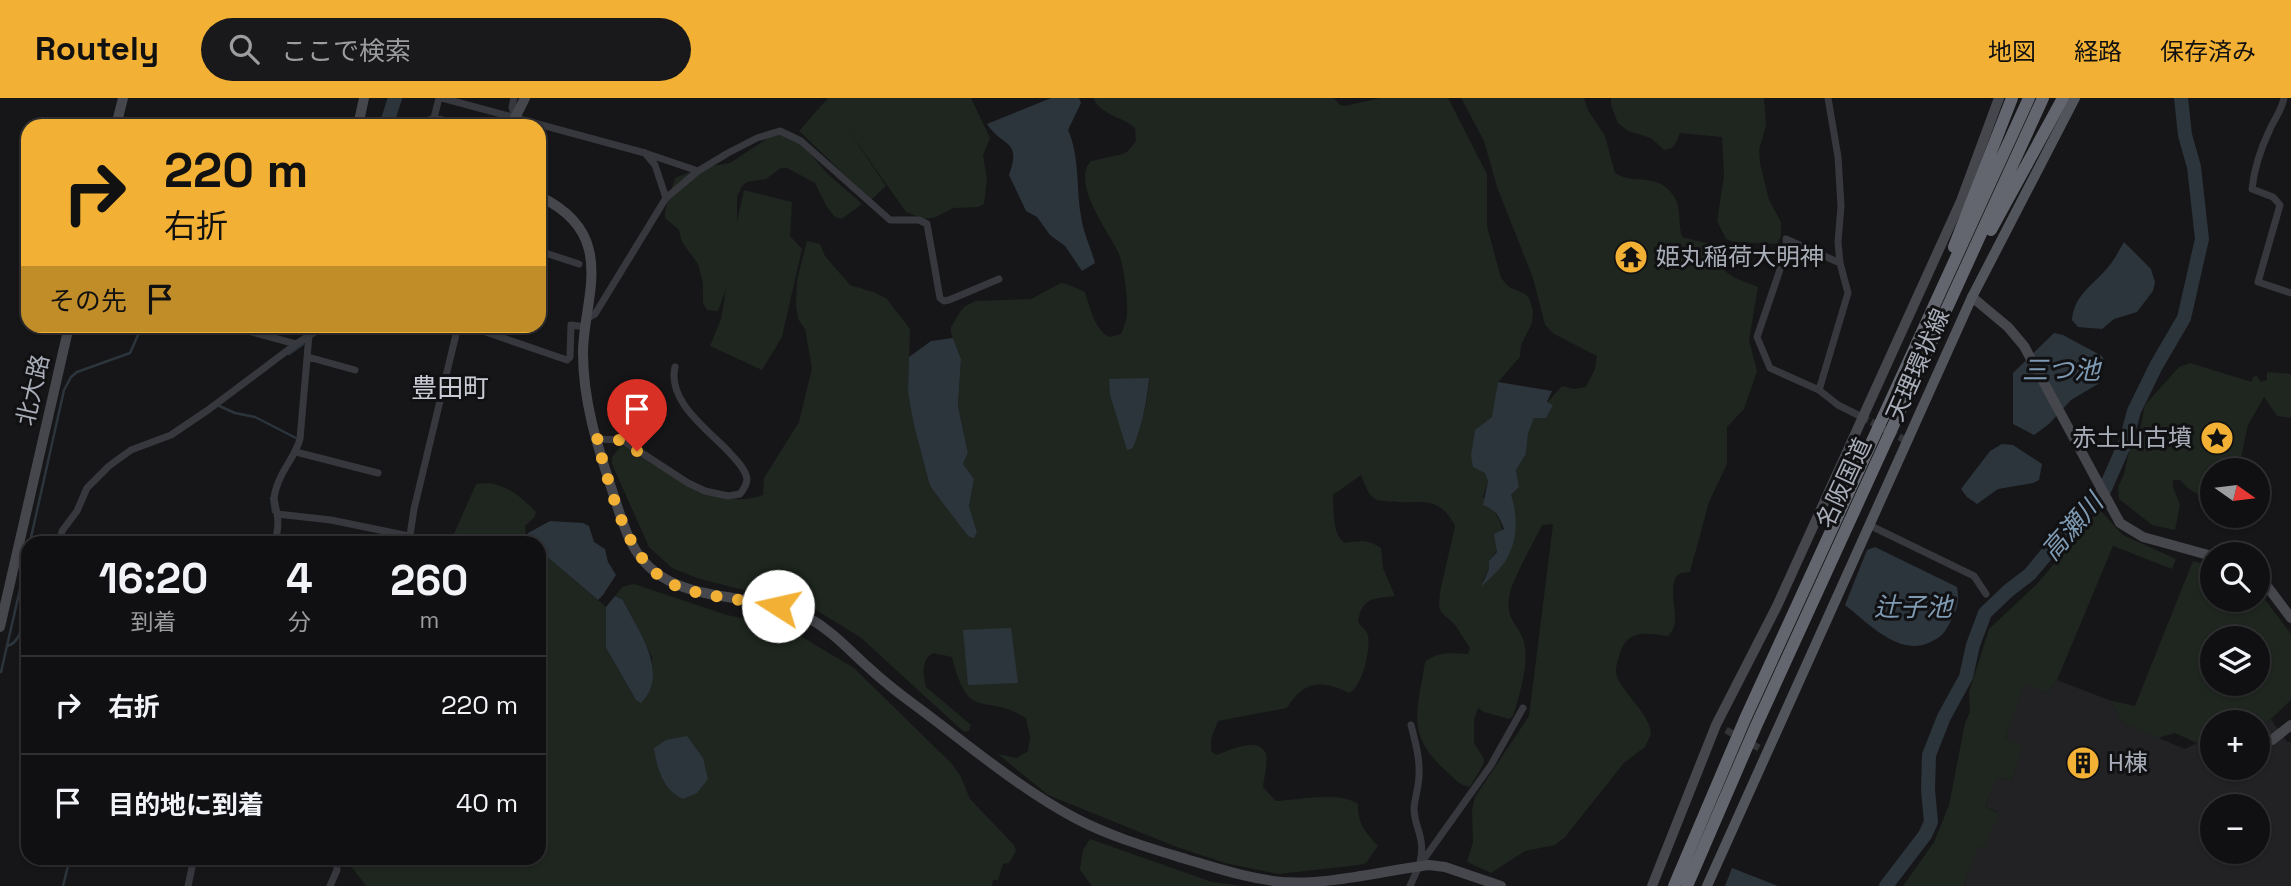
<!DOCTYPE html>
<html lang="ja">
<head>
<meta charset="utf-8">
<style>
	body { margin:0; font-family:"Space Grotesk","Noto Sans JP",sans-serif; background:#19191b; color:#f1f3f6; height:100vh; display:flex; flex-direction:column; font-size:26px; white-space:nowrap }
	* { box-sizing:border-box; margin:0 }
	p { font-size:23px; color:#9c9d9f }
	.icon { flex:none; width:38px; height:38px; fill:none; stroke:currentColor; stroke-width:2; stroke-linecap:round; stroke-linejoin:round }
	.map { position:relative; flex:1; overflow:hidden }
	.panel { position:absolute; left:21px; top:438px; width:525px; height:329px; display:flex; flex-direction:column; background:#101012; border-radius:21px; box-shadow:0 2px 5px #0004,0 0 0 2px #303032 }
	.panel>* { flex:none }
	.banner { position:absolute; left:21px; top:21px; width:525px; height:214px; border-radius:21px; box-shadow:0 2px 5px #0004,0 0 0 2px #303032; background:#f2b134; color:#111; overflow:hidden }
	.needle { width:46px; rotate:104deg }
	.fabs { position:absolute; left:2200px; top:360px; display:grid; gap:14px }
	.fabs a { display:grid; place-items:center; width:70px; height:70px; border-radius:50%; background:#101012; box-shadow:0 2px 5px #0004,0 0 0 2px #303032; font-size:35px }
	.pin { position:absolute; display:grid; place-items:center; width:60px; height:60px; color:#fff; margin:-72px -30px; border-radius:50% 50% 50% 0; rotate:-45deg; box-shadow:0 0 7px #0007 }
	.pin .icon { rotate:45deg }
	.me { position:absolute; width:77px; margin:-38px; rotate:280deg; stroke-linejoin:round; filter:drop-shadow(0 0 5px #0008) }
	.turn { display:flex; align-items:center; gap:24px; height:147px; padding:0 28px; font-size:32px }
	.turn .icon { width:91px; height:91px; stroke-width:2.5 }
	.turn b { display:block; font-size:49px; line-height:60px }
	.then { display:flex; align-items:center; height:66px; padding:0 28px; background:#0003; gap:14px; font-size:26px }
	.eta { display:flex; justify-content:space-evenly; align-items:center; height:119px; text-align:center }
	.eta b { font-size:42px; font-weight:800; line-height:49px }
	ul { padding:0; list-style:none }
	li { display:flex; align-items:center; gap:21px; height:98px; padding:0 28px; border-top:2px solid #303032 }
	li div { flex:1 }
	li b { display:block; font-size:26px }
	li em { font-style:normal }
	header { display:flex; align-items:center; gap:42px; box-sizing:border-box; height:98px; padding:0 35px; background:#f2b134; color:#111 }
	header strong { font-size:33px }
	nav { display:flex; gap:38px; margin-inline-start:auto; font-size:24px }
	.search { width:490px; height:63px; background:#19191b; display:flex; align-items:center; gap:18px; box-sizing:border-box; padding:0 24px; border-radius:38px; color:#9c9d9f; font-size:26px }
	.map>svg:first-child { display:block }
	.built { fill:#222225; fill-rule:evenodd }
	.green { fill:#1e261f; fill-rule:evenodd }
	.water { fill:#2c353c }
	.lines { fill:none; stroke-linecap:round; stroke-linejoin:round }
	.stream { stroke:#2c353c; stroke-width:2.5 }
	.river { stroke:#2c353c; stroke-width:14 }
	.street-tunnel { stroke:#333438; stroke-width:7; stroke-dasharray:7 3.5; stroke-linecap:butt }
	.street { stroke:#37383d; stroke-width:7 }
	.secondary { stroke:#45474d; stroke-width:10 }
	.primary { stroke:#53555c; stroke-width:10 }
	.highway { stroke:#63666e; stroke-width:12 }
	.route { stroke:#f2b134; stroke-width:12; stroke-dasharray:0 21.6 }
	.labels { text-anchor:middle; stroke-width:6; stroke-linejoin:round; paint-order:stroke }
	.poi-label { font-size:24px; fill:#a8adb8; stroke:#111113; text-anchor:start }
	.street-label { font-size:24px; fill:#a8adb8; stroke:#111113 }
	.water-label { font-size:26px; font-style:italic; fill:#7f9bb3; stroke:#111113 }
	.neighbourhood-label { font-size:26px; fill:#c9ccd4; stroke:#111113 }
</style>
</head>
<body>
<header>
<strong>Routely</strong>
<div class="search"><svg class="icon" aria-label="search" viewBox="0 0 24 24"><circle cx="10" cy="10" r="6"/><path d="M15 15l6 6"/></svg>ここで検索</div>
<nav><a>地図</a><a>経路</a><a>保存済み</a></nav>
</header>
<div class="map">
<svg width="2291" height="788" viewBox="0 0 2291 788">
	<rect width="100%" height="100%" fill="#161618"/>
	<path class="built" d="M 2057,582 L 2109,602 L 2123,625 L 2185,651 L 2197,645 L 2212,642 L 2212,670 L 2258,670 L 2258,630 L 2271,621 L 2287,644 L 2291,644 L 2291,788 L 1965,788 L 1964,785 L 1978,748 L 1983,750 L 1998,714 L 1985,709 L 1997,679 L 2011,683 L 2023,649 L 2005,640 L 2025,585 L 2048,595 ZM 2212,709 L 2258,709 L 2258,754 L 2212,754 Z"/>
	<path class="green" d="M 828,0 L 971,0 L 990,40 L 983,57 L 987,82 L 984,106 L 978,109 L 953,110 L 936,119 L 924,121 L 906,114 L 848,32 L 886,88 L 871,102 L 799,33 Z
		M 1093,0 L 1334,0 L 1340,7 L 1346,8 L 1379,0 L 1448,0 L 1487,76 L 1487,128 L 1501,180 L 1509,189 L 1525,196 L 1529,200 L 1533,213 L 1532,225 L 1521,247 L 1520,259 L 1498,284 L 1485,375 L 1488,383 L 1483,399 C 1502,422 1512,437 1489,463 L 1489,471 L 1482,484 L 1500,469 L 1511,397 L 1519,389 L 1516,372 L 1526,356 L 1528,336 L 1534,319 L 1562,288 L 1574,291 L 1586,289 L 1595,271 L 1597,258 L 1554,236 L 1545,227 L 1533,180 L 1497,89 L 1484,43 L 1461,0 L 1584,0 L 1588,12 L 1605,38 L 1615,75 C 1635,88 1658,72 1675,100 C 1681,110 1678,127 1682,139 L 1710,146 L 1719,154 C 1714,176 1743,183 1758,189 L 1749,242 L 1757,273 L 1744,311 L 1727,329 L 1727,366 L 1709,404 L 1690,474 C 1687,475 1682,474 1679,476 C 1668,482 1676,513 1675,522 C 1675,529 1672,534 1668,538 C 1649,536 1630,530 1621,552 C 1619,559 1616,566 1616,574 C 1618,592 1650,614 1651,636 L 1645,649 L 1624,665 L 1565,739 L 1555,747 L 1525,753 L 1491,775 L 1467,764 L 1473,744 L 1472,712 L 1475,699 L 1529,618 L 1553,426 L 1542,427 C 1535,442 1510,485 1509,500 C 1506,524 1519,525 1524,544 C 1530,564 1519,598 1513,618 L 1509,621 L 1484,614 L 1478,610 L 1474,621 L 1474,645 L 1484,661 L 1483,667 L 1470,689 C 1459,688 1452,678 1444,671 C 1405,635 1418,611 1425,564 C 1436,553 1454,555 1468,556 L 1470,550 L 1455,527 L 1441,514 L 1439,508 L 1440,494 L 1455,428 C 1437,393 1417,408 1386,403 C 1382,403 1378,403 1375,401 C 1368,397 1364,384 1361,377 L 1333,397 C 1334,412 1332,435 1344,445 C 1359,443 1368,441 1381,450 L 1383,470 L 1395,498 C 1373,501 1362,499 1358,524 C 1361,529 1367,532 1368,538 C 1371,551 1362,590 1349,595 C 1322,582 1304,582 1287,610 L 1218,623 L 1211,641 L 1211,653 L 1216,657 C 1228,653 1259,637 1266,656 C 1268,665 1264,680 1263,689 L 1276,703 C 1298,702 1340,693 1358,706 C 1357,725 1366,735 1378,748 L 1366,765 L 1359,767 L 1278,776 L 1225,765 L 1174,748 L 1048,697 L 998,656 L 1017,660 L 1028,653 L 1030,639 L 1026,620 C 983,593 969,627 952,559 L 933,555 C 921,562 923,576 926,589 L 971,627 L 969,633 L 964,634 L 860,539 L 811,509 L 700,481 L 672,470 L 649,449 L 612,366 L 612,359 L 621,348 C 633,348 644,361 654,367 C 662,372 671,374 680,378 C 711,391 727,410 763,397 L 764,380 L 799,324 L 812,270 L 805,231 L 798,221 L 796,208 L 797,182 L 807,143 L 820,146 L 825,158 L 850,187 L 876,195 L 887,201 L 910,231 L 908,294 L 930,388 L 974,439 L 977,434 L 969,408 L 974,381 L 963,366 L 968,355 L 958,307 L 961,261 L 951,235 L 951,229 L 960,214 L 964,209 L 975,203 L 1031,201 L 1061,185 L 1067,186 L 1085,194 C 1090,210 1094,230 1109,239 L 1121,236 C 1124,229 1127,222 1127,215 C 1128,202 1124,168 1119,156 C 1110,135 1070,85 1091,63 L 1123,56 L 1128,53 L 1136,43 L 1135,30 C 1121,18 1102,18 1093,0 ZM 1149,280 C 1147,312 1143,323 1127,351 L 1121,327 Z
		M 1611,0 L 1764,0 L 1766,27 L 1759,52 L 1760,65 L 1769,102 L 1781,124 L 1781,138 L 1777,146 L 1734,144 L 1726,141 L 1717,123 L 1724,78 L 1722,39 L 1680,35 C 1676,44 1676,51 1664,52 L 1651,40 L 1628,33 L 1618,25 L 1611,7 Z
		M 776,35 C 801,38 812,59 828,76 C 838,86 851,95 862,106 L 842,121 L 835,119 L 827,109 L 815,85 L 787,70 L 781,70 L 766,81 L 747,84 L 742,88 L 737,99 L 737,124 L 744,92 L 792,104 L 790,138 L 802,151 L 782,239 L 762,272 L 710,248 L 721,221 L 726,191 L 718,213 L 707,212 L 703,205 L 703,185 L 698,166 L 682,144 L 679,132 L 665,120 L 665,113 L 675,80 L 697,71 L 730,65 Z
		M 2190,265 L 2252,284 L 2252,281 L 2256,277 L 2261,284 L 2267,282 L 2267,274 L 2291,276 L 2291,320 L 2277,318 L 2264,299 L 2248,327 L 2238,373 L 2212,373 L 2212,400 C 2201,400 2187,391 2180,382 L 2173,382 L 2173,389 L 2180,407 L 2175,432 L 2152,427 L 2119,401 L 2118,389 L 2124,376 L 2130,349 L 2140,332 L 2145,307 L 2179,269 Z
		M 489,385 C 510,389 521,399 536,414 L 534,420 L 525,428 L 526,440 L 530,444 L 445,444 L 454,436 L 476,386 Z
		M 2099,411 L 2123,437 L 2176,461 L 2172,471 L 2113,448 L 2057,582 L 2048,595 L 2025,586 L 2005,640 L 2023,649 L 2011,683 L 1997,679 L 1985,709 L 1999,715 L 1984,750 L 1978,749 L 1964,785 L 1964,788 L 1903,788 L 1934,744 L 1949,707 L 1965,625 L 1970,614 L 1969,594 L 1989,531 L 2038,485 Z
		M 539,452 L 606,509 L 606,550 L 636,602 L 653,579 L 652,559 L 623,502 L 615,498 L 622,489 L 634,486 L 727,517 L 787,530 L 854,570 L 952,666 L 960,677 L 970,701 L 1014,747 L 1016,753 L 1009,765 L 1003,766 L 998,782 L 993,782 L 992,788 L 366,788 L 345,760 L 539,760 Z
		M 2193,463 L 2212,468 L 2212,502 L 2258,502 L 2258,495 L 2263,499 L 2291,536 L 2291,602 L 2271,621 L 2258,630 L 2258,625 L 2212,625 L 2212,642 L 2197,645 L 2175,635 L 2158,640 L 2123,625 L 2109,602 L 2135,608 ZM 2212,541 L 2258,541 L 2258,586 L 2212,586 Z
		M 1090,741 L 1212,784 L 1242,788 L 1092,788 L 1080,772 L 1083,752 Z"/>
	<path class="water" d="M 1051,0 L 1079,0 L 1081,5 L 1068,32 C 1080,59 1076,90 1081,118 C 1083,134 1091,150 1095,165 L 1082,173 L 1065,148 L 1050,137 L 1037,119 L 1026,113 L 1009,77 C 1022,41 1003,50 987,26 Z
		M 2124,144 L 2151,171 L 2155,184 L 2153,193 L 2137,214 L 2114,221 L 2102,231 L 2078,229 L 2072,222 C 2074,196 2094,187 2109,168 C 2115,161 2119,152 2124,144 Z
		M 2054,235 L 2063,237 L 2102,258 L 2105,264 L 2098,286 L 2071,302 L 2049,326 L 2034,337 L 2013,326 L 2013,275 Z
		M 953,240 L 961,261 L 958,308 L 968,355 L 963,366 L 974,381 L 969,408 L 977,434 L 974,440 L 968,438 L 930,388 L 914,327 L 908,294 L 909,259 L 931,243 Z
		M 1149,280 C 1147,305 1142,326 1133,350 L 1127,352 L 1110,297 L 1109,281 Z
		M 1498,284 L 1552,293 L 1547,304 L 1553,307 L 1546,320 L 1534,320 L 1528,336 L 1526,356 L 1516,372 L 1519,389 L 1511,397 C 1517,414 1518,437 1510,454 C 1505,468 1491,479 1481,489 L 1489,471 L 1489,463 L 1497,454 L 1494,436 L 1504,431 C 1499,418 1496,412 1483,407 L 1488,383 L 1485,375 L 1473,369 L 1471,358 L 1475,332 L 1492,319 Z
		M 2002,346 L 2013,347 L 2042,366 L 2039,382 L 2033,385 L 1998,391 L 1977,406 L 1967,399 L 1961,391 L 1990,353 Z
		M 550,423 L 583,425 L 589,428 L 594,444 L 605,451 L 608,464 L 616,477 L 603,497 L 598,502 L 539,452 L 539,444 L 530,444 L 526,440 L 528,435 Z
		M 1875,449 L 1957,489 C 1960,507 1956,514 1947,530 C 1942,539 1935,542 1926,546 C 1896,556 1867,524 1845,507 L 1867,452 Z
		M 615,498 L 623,502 C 637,532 671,574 641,605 L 636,602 L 606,550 L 606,509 Z
		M 1011,530 L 1018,585 L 968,587 L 963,532 Z
		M 687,638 L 703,660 L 708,681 L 697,695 L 683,701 C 663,692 657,671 654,650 L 666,642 Z
		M 1732,770 L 1778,788 L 1725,788 Z"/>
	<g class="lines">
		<path class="stream" d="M 289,256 L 303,246
			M 217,307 L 235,315 L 255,319 L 298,341
			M 271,400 L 273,414
			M 30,444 L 64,292 L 71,279 L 77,274 L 130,255 L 142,228
			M 7,548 C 24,544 22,518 28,504
			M 1,574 L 21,487
			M 63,788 L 70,760"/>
		<path class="river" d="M 386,28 L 395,0
			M 1886,788 L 1925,737 L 1931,724 L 1928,692 L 1929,657 L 1944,619 L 1966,579 L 1973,547 L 1985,515 L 2008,493 L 2030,476 L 2064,435 L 2104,393 L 2126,343 L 2134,313 L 2156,268 L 2184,220 L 2202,141 L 2194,69 L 2185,37 L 2181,0"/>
		<path class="street-tunnel" d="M 1862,319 L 1907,343
			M 1726,632 L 1759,650"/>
		<path class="street" d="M 442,0 L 645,55 L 698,73
			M 514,0 L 512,9 L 515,19
			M 2284,0 C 2282,12 2275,20 2270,31 C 2261,50 2254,70 2252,91 L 2273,99 L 2280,107 L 2258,184 L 2291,195
			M 434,20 L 439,0
			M 422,28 L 424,24 L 434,20 L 467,28
			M 645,55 L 655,67 L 666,100
			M 539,153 L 579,166
			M 1840,165 L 1786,141 L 1787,151 L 1757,239 L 1770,270 L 1819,292 L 1838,307 L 1862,319
			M 585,221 L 595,216 L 666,100 L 698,73 L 728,55 L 757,40 L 780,33 L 801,43 L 890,122 L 919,122 L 927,126 L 940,200 L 944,203 L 949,202 L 999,181
			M 230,228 L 296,246
			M 468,228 L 567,262 L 570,259 L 571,227 L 585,229
			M 308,259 L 355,272
			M 1819,292 L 1848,195 L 1840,165 L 1838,144 L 1841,108 L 1838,59 L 1828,0
			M 596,341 L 622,342 L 688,385 L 705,393 L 728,398 L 740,396 C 743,392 747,387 747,381 C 746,371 735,361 729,354 C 707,331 667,303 675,269
			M 296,354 L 378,375
			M 277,416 L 331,422 L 438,444
			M 1869,427 L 1974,478 L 1986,496
			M 60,444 L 62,433 L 77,413 L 87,390 L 109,368 L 131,352 L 171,337 L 208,312 L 296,246 L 324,228
			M 275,444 C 277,436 279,424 277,416 C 275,403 272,402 277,388 C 282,371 295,359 300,341 L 309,237
			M 409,444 L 414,411 L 458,228
			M 16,458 L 28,459
			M 1411,627 C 1415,643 1420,660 1419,677 C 1419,688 1415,699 1414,710 C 1414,730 1426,739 1420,764
			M 188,788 L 194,760
			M 330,788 L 337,772 L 336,760
			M 1410,788 L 1419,768 L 1491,667 L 1523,610"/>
		<path class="secondary" d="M 116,28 L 123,0
			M 358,28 L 364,0
			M 511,28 L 525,0
			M 539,98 C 562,109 583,126 589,152 C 597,185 583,221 583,255 C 583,303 597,347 612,392 C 618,410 623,429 632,446 C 667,513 752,489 809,520 C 832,533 848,551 868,569 C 882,582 897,594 912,605 C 965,644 1017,689 1075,720 C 1111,739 1150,750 1189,762 C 1220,771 1250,781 1283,784 C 1331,787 1381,773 1429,767 L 1445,769 L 1501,788
			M 1972,199 L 2008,229 L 2024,248 L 2120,425 L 2143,439 L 2212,458
			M 2258,479 L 2267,488 L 2291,520
			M 0,529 L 69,228
			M 2272,642 L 2291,627
			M 1652,788 L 1716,627 L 1777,508 L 1961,103 L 1999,0"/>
		<path class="primary" d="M 1707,788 L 1972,199 L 2075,0"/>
		<path class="highway" d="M 1991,132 L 2063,0
			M 1954,149 L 2012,0
			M 1674,788 L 1745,621 L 2029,0
			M 1687,788 L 1756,628 L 2043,0"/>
	</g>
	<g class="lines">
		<path class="route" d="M 637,353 L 622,342 L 596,341 C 613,392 624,470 682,490 C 712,500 747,502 778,508"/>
	</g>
	<defs>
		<symbol id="temple-disc" viewBox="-11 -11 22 22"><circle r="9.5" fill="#f2b134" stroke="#111113"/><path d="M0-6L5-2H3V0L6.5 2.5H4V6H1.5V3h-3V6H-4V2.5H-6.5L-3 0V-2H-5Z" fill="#111"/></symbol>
		<symbol id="sight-disc" viewBox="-11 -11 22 22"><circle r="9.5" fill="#f2b134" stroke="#111113"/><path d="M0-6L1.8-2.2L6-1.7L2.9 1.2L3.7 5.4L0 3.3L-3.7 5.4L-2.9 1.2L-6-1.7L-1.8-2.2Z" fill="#111"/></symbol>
		<symbol id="building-disc" viewBox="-11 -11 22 22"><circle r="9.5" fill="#f2b134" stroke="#111113"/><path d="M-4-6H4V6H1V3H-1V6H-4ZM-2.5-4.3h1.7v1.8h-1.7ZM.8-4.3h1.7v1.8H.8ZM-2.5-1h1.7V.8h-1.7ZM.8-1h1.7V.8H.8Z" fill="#111"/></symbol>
	</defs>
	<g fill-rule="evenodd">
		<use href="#temple-disc" x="1612" y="140" width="38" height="38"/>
		<use href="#sight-disc" x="2198" y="321" width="38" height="38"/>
		<use href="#building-disc" x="2064" y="646" width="38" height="38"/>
	</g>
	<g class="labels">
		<g class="poi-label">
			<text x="1656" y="167">姫丸稲荷大明神</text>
			<text x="2192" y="348" text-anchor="end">赤土山古墳</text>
			<text x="2108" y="673">H棟</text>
		</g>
		<g class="street-label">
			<text transform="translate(1918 267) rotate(-66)" y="8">天理環状線</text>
			<text transform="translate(33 292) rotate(-77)" y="8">北大路</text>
			<text transform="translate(1844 385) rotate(-65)" y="8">名阪国道</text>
		</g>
		<g class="water-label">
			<text x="2061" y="281">三つ池</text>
			<text transform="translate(2072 429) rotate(-49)" y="9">高瀬川</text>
			<text x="1913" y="518">辻子池</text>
		</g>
		<g class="neighbourhood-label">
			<text x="450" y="299">豊田町</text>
		</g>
	</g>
</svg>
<div class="fabs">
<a><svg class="needle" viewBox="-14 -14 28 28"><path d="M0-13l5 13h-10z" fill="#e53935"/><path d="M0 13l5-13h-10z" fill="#9c9d9f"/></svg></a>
<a><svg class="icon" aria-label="search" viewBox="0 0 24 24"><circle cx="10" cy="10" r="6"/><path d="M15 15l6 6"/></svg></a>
<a><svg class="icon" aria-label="layers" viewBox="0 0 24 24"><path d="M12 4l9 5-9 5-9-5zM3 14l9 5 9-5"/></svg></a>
<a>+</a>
<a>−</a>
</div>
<div class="pin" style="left:637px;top:353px;background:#d93025"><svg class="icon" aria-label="arrive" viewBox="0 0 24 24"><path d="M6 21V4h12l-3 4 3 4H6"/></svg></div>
<svg class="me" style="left:778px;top:508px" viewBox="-20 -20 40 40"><circle r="19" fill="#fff"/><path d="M0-13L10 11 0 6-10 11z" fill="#f2b134"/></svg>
<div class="banner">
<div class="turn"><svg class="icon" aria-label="right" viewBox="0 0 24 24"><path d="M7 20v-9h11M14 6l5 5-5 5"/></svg><div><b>220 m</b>右折</div></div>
<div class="then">その先<svg class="icon" aria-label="arrive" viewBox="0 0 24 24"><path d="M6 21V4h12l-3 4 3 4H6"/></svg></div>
</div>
<section class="panel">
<div class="eta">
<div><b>16:20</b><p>到着</p></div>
<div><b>4</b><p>分</p></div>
<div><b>260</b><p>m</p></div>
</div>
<ul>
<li><svg class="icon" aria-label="right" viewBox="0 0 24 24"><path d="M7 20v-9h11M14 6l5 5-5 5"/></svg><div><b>右折</b></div><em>220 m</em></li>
<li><svg class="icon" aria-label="arrive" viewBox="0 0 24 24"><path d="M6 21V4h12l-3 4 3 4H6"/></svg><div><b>目的地に到着</b></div><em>40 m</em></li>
</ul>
</section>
</div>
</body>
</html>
